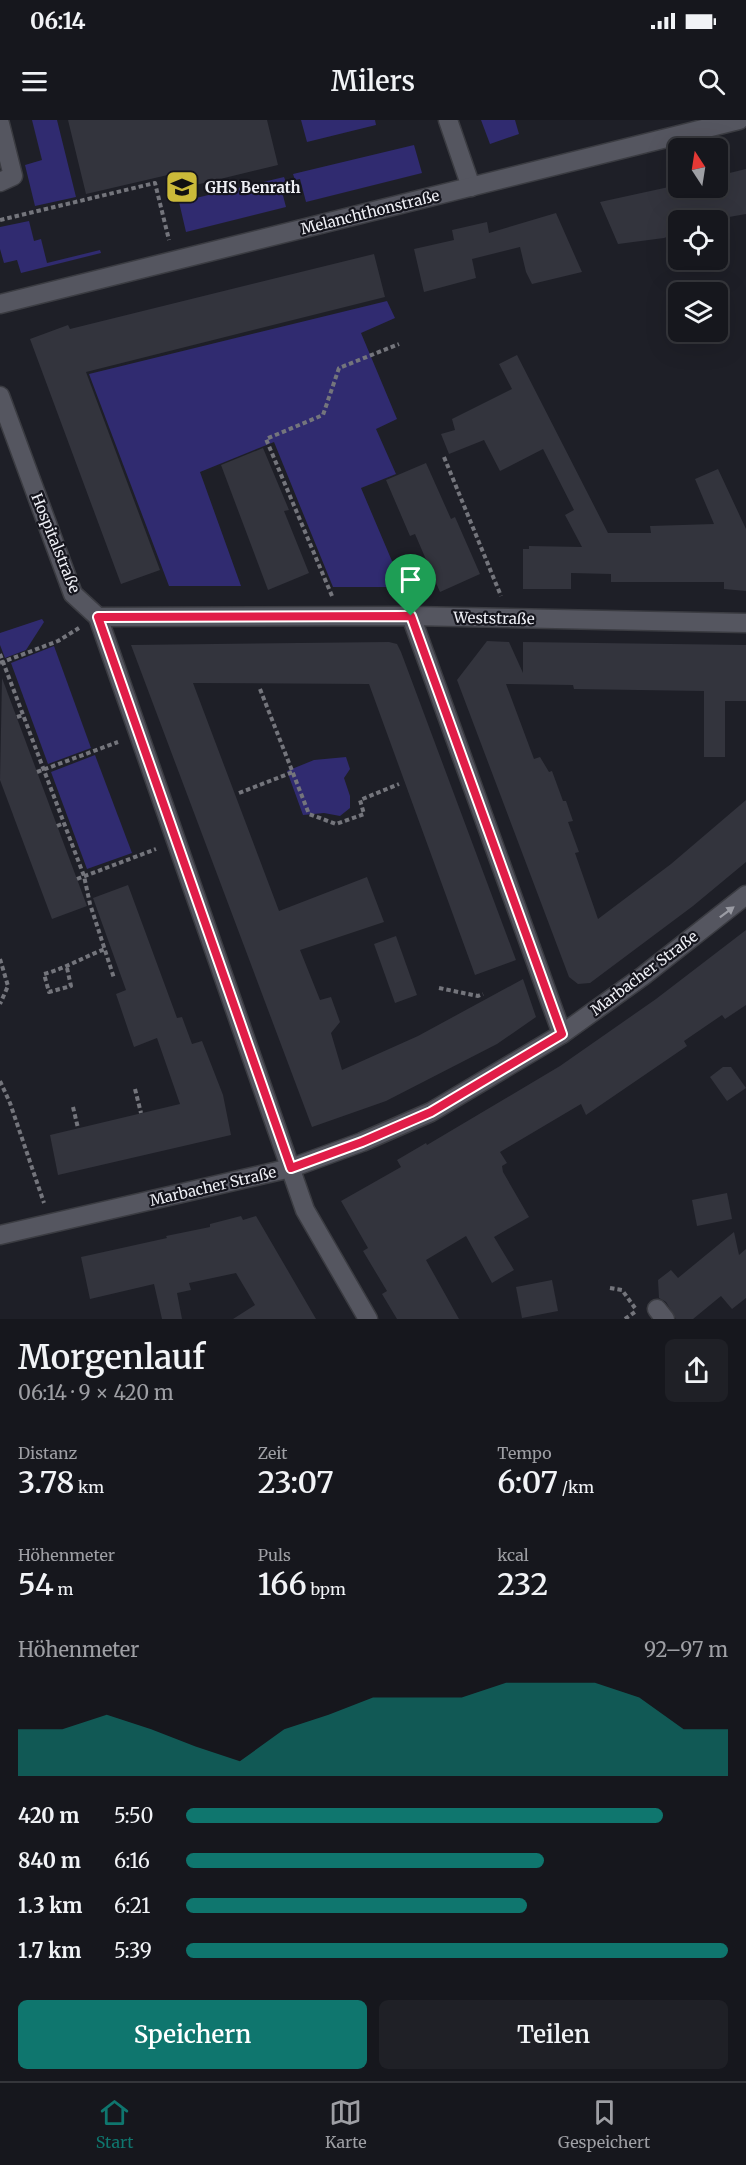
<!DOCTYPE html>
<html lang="de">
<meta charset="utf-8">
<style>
body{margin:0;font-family:Merriweather,serif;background:#1f2026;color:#f1f3f6;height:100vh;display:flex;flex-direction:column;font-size:22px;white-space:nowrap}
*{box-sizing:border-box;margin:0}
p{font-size:20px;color:#9e9fa4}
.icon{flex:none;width:33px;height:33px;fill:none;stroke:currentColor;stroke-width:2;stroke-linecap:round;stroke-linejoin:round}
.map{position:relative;height:1199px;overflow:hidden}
.details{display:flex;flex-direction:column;background:#16171d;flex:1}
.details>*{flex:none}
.needle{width:39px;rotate:348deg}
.tools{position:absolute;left:668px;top:18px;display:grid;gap:12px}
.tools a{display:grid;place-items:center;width:60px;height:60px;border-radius:9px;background:#16171d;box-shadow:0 6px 24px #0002,0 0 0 2px #35363b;font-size:30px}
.pin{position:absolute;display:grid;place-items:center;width:51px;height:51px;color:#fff;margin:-62px -26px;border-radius:50% 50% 50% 0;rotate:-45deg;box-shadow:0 0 6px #0007}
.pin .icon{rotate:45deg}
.round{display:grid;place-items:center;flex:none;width:63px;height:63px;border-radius:9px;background:#1f2026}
.overview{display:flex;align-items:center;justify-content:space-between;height:102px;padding:0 18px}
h1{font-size:33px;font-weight:600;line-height:45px}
.figures{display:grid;grid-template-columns:repeat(3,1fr);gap:9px;height:102px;padding:6px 18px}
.figures div{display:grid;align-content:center}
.figures b{font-size:30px;font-weight:600}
.figures small{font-size:16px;font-weight:400}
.figures p{font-size:16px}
.chart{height:168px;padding:12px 18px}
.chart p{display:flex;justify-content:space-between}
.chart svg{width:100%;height:108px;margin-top:6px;fill:#0f766e;opacity:.7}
.cta{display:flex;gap:12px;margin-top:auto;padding:12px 18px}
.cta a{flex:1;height:69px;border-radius:9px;background:#0f766e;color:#fff;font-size:24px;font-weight:600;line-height:69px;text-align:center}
.cta a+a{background:#1f2026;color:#f1f3f6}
ul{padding:0 18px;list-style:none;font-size:20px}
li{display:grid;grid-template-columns:96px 72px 1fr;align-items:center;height:45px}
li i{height:15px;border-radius:8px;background:#0f766e}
.status{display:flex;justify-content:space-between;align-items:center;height:42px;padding:0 30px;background:#16171d;direction:ltr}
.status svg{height:16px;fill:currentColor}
header{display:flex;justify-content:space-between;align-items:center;height:78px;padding:0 18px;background:#16171d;font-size:27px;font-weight:600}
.menu{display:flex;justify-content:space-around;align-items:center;height:84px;border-top:2px solid #35363b;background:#16171d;font-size:16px;color:#9e9fa4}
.menu a{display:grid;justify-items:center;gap:3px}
.menu .current{color:#0f766e}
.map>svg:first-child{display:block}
.green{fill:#302b70}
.building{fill:#33343d}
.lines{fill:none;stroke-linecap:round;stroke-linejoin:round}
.minor-casing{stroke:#3b3c42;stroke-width:21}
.path{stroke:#74757c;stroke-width:4;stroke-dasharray:4.5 3;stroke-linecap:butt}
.minor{stroke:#555660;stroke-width:18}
.oneway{fill:#9a9ba3}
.route-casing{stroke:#fff;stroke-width:12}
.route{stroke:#e11d48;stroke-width:8}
.labels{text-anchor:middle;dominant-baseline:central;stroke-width:4.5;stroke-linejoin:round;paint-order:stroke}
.poi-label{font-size:15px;font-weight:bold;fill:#eeeff5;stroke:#15151d;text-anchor:start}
.street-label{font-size:15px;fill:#eeeff5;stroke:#15151d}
</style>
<div class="status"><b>06:14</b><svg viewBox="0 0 49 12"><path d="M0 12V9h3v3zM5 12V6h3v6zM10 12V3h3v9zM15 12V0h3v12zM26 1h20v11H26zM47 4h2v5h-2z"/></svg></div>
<header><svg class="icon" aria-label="menu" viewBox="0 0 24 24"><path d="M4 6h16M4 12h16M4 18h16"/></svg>Milers<svg class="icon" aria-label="search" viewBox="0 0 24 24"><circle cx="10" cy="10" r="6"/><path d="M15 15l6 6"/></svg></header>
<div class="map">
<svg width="746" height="1199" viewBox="0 0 746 1199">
<rect width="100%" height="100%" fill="#1e1f27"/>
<g class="green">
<polygon points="32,0 57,0 76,77 35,86 25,45 42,40"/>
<polygon points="301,0 375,0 376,5 307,22"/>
<polygon points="481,0 515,0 519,14 490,24"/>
<polygon points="414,25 422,53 306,82 300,59 295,60 293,54"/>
<polygon points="284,57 286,62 280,64 286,87 186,112 179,82"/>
<polygon points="29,101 34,121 41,119 47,143 100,130 101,133 21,153 17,140 4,143 0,129 0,107"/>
<polygon points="387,181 395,198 361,213 397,299 376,309 396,354 361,368 403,467 333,467 274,322 200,352 241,466 169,466 89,254"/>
<polygon points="42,499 44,502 26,530 5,538 0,525 0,513"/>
<polygon points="54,526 91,628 48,644 11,543"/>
<polygon points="95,635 132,733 87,749 51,652"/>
<polygon points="346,637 350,649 344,658 350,676 350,688 340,696 324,693 303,695 287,651 314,640"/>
</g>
<g class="building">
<polygon points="68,0 267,0 278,45 175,70 172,54 86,74"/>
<polygon points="746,49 746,94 712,100 678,100 678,113 664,118 618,124 600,82 678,65 678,68 717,68 717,56"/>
<polygon points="556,93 582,152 532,164 526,152 520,127 472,139 476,158 424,172 414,129 454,120 452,110 487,102 489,113"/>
<polygon points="374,134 385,177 86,252 160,450 121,464 30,219 68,205 70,209"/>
<polygon points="517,235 608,413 651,413 650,406 714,404 695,359 718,349 746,409 746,471 724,469 724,462 611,462 611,454 571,453 571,469 523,469 523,429 529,429 529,426 582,427 565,395 574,390 543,329 500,351 484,320 449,334 441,314 455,310 452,299 512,269 499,244"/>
<polygon points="263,328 289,390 284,391 309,453 268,470 221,345"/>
<polygon points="426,343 451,399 455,397 480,454 440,472 415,414 410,416 386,360"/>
<polygon points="487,521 509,522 523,553 523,522 746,525 746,581 725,581 725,637 704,637 704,571 574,569 573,565 506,564 534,639 540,637 549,652 552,651 563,681 566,681 573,701 568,702 579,732 575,733 598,799 671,744 746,680 746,742 693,786 590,863 578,864 569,857 457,560"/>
<polygon points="389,522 397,524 401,532 516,840 475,855 369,564 193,563 279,791 367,757 384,802 300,830 320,880 331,877 340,902 331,913 342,950 418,916 523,859 536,897 497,924 386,981 312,1007 131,525"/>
<polygon points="2,558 87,786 52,799 0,660"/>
<polygon points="128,765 177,898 182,897 192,924 202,921 223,975 231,1015 58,1055 50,1015 180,984 157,918 134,927 116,874 126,870 93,778"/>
<polygon points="746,810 746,885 725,899 722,895 684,921 687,926 586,995 581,984 500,1032 507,1043 502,1046 503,1052 529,1097 494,1117 514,1150 492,1163 466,1116 426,1140 459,1199 397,1199 382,1174 387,1171 363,1131 368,1128 341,1081 401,1047 397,1040 426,1023 427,1025 560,946 656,879"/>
<polygon points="396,816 417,875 395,883 374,824"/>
<polygon points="723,947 731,947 746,968 727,981 710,957"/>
<polygon points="727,1073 732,1099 697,1106 692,1080"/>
<polygon points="241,1096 243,1100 256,1096 316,1199 233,1199 255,1185 236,1153 189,1163 191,1170 177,1173 182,1199 162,1199 154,1164 90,1179 81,1137 167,1118 166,1116 210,1107 210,1104"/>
<polygon points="734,1112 739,1135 746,1129 746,1178 732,1189 721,1176 693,1199 676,1199 666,1182 659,1178 658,1160 671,1150 678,1158"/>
<polygon points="552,1160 558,1191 522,1198 516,1167"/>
</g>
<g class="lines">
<g class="minor-casing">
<g id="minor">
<polyline points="448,0 471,67"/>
<polyline points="0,4 13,56 0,62"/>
<polyline points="0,184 739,0"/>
<polyline points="0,276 73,474 98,497 305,1090 368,1199"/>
<polyline points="411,496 562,914"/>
<polyline points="98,497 411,496 746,503"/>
<polyline points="0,1115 291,1048 362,1022 431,992 562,914 643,856 746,775"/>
<polyline points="657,1189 665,1199"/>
</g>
</g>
<g class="path">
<polyline points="0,100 155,63 169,120"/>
<polyline points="444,337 501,476"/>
<polyline points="332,476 266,319 323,295 339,248 399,224"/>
<polyline points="0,534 84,756 90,784 114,858"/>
<polyline points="0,543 58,521 79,508"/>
<polyline points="260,569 309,694 336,704 364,694 360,680 399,664"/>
<polyline points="17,597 23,595"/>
<polyline points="37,652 118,622"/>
<polyline points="239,673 293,652"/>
<polyline points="57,706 64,703"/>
<polyline points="77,759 156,729"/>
<polyline points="0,839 8,866 0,884"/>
<path d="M67,848L71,866L49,872L44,854C66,848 84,837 105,829"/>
<polyline points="439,868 478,876 483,874"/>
<polyline points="0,961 10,983 44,1083"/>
<polyline points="135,969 141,993"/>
<polyline points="73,987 78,1008"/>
<polyline points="610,1168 622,1170 635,1188"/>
<polyline points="625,1199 635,1192"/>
</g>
<use href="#minor" class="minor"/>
</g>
<defs><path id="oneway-solid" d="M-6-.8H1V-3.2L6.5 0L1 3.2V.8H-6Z" transform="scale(1.5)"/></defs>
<use class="oneway" href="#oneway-solid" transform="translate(727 792) rotate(-37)"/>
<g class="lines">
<g class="route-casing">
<polygon id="route" points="411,496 562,914 431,992 362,1022 291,1048 98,497"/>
</g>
<use href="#route" class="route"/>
</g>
<defs>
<g id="school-square" transform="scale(1.725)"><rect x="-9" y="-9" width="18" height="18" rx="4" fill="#cbba39" stroke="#15151d"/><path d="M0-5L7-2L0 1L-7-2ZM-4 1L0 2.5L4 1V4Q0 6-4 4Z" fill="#111"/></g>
</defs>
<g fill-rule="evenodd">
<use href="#school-square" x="182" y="67"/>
</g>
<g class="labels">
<g class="poi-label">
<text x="205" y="67">GHS Benrath</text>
</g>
<g class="street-label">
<text transform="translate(370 92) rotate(-14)">Melanchthonstraße</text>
<text transform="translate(56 423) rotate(68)">Hospitalstraße</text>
<text transform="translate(494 498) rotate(1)">Weststraße</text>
<text transform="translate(644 853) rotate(-37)">Marbacher Straße</text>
<text transform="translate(213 1066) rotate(-13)">Marbacher Straße</text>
</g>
</g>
</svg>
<div class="tools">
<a><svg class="needle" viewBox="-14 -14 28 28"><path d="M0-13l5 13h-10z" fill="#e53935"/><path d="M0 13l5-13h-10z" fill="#9e9fa4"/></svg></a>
<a><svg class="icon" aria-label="locate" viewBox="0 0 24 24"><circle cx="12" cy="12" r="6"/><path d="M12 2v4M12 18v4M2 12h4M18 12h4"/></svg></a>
<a><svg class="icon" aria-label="layers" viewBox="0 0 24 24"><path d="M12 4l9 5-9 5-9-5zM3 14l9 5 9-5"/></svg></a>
</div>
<div class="pin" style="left:411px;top:496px;background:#1e9e55"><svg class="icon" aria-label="arrive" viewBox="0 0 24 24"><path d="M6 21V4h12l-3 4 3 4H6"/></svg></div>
</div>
<section class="details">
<div class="overview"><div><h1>Morgenlauf</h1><p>06:14 · 9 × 420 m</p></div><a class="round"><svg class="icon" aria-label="share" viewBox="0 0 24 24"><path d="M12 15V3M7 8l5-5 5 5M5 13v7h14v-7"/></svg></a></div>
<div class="figures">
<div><p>Distanz</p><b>3.78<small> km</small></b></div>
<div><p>Zeit</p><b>23:07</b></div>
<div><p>Tempo</p><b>6:07<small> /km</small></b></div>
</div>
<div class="figures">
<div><p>Höhenmeter</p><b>54<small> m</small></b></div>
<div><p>Puls</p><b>166<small> bpm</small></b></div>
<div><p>kcal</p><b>232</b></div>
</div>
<div class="chart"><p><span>Höhenmeter</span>92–97 m</p>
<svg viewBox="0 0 160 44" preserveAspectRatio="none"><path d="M0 44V25L10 25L20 19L30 25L40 32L50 38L60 25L70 19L80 12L90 12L100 12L110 6L120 6L130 6L140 12L150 25L160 25V44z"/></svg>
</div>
<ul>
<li><b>420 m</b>5:50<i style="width:88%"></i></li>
<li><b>840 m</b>6:16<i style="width:66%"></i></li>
<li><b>1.3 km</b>6:21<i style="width:63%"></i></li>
<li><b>1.7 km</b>5:39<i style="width:100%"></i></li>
</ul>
<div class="cta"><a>Speichern</a><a>Teilen</a></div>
</section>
<nav class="menu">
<a class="current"><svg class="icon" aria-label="home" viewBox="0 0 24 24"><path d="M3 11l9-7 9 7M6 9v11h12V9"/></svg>Start</a>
<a><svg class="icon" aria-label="map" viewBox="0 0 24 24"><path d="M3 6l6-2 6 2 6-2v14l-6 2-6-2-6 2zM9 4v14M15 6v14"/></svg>Karte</a>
<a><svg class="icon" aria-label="saved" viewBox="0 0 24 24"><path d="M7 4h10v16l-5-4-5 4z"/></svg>Gespeichert</a>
</nav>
